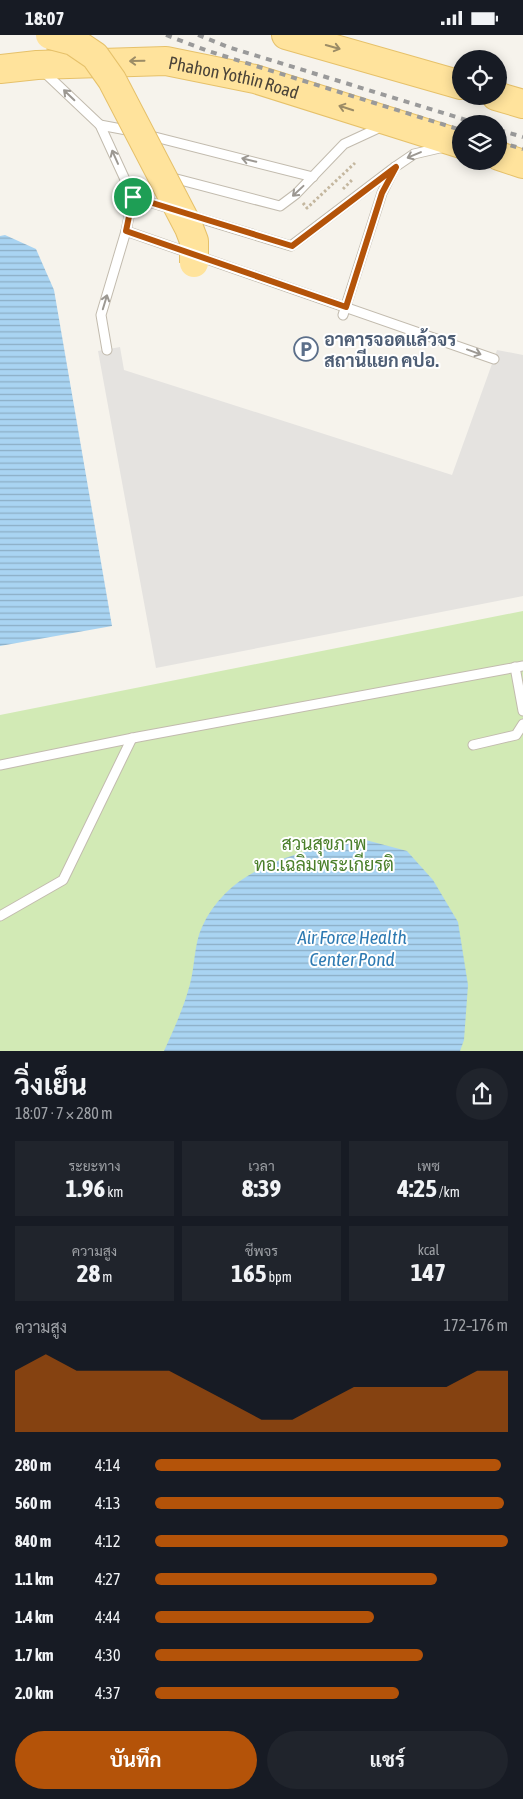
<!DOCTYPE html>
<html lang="th">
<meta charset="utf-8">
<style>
body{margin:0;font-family:"Asap Condensed",Sarabun,sans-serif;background:#20242c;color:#f1f3f6;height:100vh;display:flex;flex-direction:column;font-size:19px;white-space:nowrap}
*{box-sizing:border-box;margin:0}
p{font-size:16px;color:#9ea1a6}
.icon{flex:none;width:28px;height:28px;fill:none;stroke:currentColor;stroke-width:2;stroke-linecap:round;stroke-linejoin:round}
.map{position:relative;height:1016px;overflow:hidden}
.side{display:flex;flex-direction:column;background:#171b24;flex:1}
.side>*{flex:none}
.controls{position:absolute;left:452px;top:15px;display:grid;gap:10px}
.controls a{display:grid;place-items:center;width:55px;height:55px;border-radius:50%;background:#171b24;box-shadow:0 2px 12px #0003;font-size:25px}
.pin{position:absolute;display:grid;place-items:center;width:42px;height:42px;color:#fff;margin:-21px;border:2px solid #fff;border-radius:50%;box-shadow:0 1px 5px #0007}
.round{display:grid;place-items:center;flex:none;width:52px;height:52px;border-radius:26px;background:#20242c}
.overview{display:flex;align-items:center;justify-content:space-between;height:85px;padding:0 15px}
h1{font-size:28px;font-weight:700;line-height:38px}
.figures{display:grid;grid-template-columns:repeat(3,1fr);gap:8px;height:85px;padding:5px 15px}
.figures div{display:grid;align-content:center;border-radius:0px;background:#20242c;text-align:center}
.figures b{font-size:25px;font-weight:700}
.figures small{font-size:14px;font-weight:400}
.figures p{font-size:14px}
.chart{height:140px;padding:10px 15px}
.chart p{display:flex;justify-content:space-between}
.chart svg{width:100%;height:90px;margin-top:5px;fill:#b45309;opacity:.7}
.primary-button{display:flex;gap:10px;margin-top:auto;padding:10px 15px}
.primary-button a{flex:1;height:58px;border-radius:30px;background:#b45309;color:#fff;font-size:20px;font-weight:700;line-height:58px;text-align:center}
.primary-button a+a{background:#20242c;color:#f1f3f6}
ul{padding:0 15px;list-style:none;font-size:16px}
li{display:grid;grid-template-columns:80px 60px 1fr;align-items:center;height:38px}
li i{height:12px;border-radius:6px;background:#b45309}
.status{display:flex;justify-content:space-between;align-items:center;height:35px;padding:0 25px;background:#171b24;direction:ltr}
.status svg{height:14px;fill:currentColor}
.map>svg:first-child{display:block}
.green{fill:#d2eab5}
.parking{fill:#e5e3e0}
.water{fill:url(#water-rules)}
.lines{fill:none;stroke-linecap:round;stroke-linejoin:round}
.lane-casing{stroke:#c2bbae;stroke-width:11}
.primary-casing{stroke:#e6c16a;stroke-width:30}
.path{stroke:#c4b79f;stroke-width:3;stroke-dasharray:2.5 2.5;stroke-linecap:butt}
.lane{stroke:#fff;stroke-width:9}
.primary{stroke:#ffe39c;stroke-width:28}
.rail{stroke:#9a9a9a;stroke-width:4;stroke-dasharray:6 6;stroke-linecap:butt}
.primary-bridge-casing{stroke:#e6c16a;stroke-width:30;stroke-linecap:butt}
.primary-bridge{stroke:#ffe39c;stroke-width:28}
.oneway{stroke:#9c8c66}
.oneway2{stroke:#9c9892}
.route-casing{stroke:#fff;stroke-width:10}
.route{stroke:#b45309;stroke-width:6}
.labels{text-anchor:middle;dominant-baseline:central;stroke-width:4;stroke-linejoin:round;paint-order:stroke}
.street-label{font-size:18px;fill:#4b4439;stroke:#fff}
.service-label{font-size:18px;font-weight:bold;fill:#4e5e75;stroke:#fff;text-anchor:start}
.park-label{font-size:18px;fill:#4a7f2a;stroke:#fff}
.water-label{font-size:19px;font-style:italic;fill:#2e7ab2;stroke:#fff}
</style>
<div class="status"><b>18:07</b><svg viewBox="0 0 49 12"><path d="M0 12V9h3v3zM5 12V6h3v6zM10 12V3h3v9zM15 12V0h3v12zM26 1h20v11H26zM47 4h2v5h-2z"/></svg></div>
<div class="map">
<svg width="523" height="1017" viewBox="0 0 523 1017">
<defs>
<pattern id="water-rules" width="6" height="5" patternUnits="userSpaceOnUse" patternTransform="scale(1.25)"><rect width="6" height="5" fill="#a9d4f2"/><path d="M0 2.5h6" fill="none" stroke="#8caec5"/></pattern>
</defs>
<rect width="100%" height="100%" fill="#f6f3ec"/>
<polygon class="green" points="523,576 523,1016 0,1017 0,680"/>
<polygon class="parking" points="120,312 124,335 452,440 497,315 523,320 523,561 156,633 98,316"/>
<g class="water">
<polygon points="5,200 36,214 54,255 112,591 0,611 0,201"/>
<path d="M362,804L407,816L433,845L458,887L468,950L464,1005L460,1016H164C174,994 184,972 190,949C195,931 194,909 202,892C230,830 302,816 362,804Z"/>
</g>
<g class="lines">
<g class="lane-casing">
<g id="lane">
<polyline points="43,36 100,90 133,162 126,196 494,324"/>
<polyline points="100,90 132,96"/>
<polyline points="147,100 313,142"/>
<polyline points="169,142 280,171 296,159 344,109 383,91"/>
<polyline points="133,162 172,174"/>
<polyline points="189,180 291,211 395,132"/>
<polyline points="343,280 382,158 395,132 414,119 444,112"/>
<polyline points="107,315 101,280 126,196"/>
<polyline points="515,632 523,676"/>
<polyline points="473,710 516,700 523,689"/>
<polyline points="0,730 138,702 523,631"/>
<polyline points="0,881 63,845 132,703"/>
</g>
</g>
<g class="primary-casing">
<g id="primary">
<polyline points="286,0 461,50"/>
<path id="s1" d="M0,34L37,30L166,26L255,44L461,109"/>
<polyline points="496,61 523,69"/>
<polyline points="499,121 523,129"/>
</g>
</g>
<g class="path">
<polyline points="343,154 352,145"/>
<polyline points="303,168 307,173 355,128"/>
</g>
<use href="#lane" class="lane"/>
<use href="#primary" class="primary"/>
<g class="rail">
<polyline points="166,0 208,16 461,95"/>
<polyline points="198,0 228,12 479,89"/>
<polyline points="499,95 523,102"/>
<polyline points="499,107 523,114"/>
</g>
<g class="primary-bridge-casing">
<polyline id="primary-bridge" points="50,0 73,6 95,21 112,45 189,193 194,206 194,228"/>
</g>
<use href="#primary-bridge" class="primary-bridge"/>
</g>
<defs><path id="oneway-shaft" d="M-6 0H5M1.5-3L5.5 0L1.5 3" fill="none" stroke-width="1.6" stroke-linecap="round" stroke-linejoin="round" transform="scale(1.25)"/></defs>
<g class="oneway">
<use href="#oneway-shaft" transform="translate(333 12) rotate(16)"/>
<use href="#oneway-shaft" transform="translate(137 26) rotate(179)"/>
<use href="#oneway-shaft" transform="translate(346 73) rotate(-162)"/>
</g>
<g class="oneway2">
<use href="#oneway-shaft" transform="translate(69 60) rotate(-136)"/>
<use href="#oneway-shaft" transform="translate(414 120) rotate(157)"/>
<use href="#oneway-shaft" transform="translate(115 122) rotate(-114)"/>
<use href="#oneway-shaft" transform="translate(249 125) rotate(-166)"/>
<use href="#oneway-shaft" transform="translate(298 156) rotate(137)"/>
<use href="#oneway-shaft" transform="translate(105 267) rotate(-73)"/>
<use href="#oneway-shaft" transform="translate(474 317) rotate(20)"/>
</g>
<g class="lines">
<g class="route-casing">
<polygon id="route" points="396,132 382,158 346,272 126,196 133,162 292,211"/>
</g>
<use href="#route" class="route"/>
</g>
<defs>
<g id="parking-ring" transform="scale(1.25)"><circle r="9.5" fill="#fff" stroke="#5c6f8a" stroke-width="1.5"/><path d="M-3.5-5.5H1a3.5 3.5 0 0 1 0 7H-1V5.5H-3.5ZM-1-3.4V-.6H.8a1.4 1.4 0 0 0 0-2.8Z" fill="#5c6f8a"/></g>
</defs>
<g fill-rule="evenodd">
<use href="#parking-ring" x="306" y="314"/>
</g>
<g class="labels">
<g class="street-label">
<text stroke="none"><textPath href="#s1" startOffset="236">Phahon Yothin Road</textPath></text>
</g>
<g class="service-label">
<text x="324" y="304">อาคารจอดแล้วจร<tspan x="324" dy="21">สถานีแยก คปอ.</tspan></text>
</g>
<g class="park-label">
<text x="324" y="808">สวนสุขภาพ<tspan x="324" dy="21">ทอ.เฉลิมพระเกียรติ</tspan></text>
</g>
<g class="water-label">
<text x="352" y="902">Air Force Health<tspan x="352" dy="22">Center Pond</tspan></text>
</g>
</g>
</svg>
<div class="controls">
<a><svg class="icon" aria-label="locate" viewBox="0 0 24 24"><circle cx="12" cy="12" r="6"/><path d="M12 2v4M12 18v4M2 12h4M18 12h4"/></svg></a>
<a><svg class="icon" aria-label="layers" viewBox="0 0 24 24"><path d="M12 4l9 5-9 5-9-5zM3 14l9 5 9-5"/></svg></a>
</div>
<div class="pin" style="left:133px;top:162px;background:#1e9e55"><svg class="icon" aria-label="arrive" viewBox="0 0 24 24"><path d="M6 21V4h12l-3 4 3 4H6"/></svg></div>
</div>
<section class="side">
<div class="overview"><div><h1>วิ่งเย็น</h1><p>18:07 · 7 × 280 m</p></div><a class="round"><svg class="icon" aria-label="share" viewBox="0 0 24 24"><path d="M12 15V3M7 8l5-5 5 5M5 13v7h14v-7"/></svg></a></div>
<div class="figures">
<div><p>ระยะทาง</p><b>1.96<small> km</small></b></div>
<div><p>เวลา</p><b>8:39</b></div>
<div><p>เพซ</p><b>4:25<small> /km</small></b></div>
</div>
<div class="figures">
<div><p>ความสูง</p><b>28<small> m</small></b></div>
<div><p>ชีพจร</p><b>165<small> bpm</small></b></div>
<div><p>kcal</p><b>147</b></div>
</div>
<div class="chart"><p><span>ความสูง</span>172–176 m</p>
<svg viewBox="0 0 160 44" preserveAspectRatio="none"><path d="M0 44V14L10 6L20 14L30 14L40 14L50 14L60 22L70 30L80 38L90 38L100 30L110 22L120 22L130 22L140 22L150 14L160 14V44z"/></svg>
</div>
<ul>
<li><b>280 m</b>4:14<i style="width:98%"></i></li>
<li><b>560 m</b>4:13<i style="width:99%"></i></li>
<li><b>840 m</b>4:12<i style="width:100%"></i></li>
<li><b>1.1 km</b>4:27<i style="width:80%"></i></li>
<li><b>1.4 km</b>4:44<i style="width:62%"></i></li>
<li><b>1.7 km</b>4:30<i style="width:76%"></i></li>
<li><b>2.0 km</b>4:37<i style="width:69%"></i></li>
</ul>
<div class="primary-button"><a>บันทึก</a><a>แชร์</a></div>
</section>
